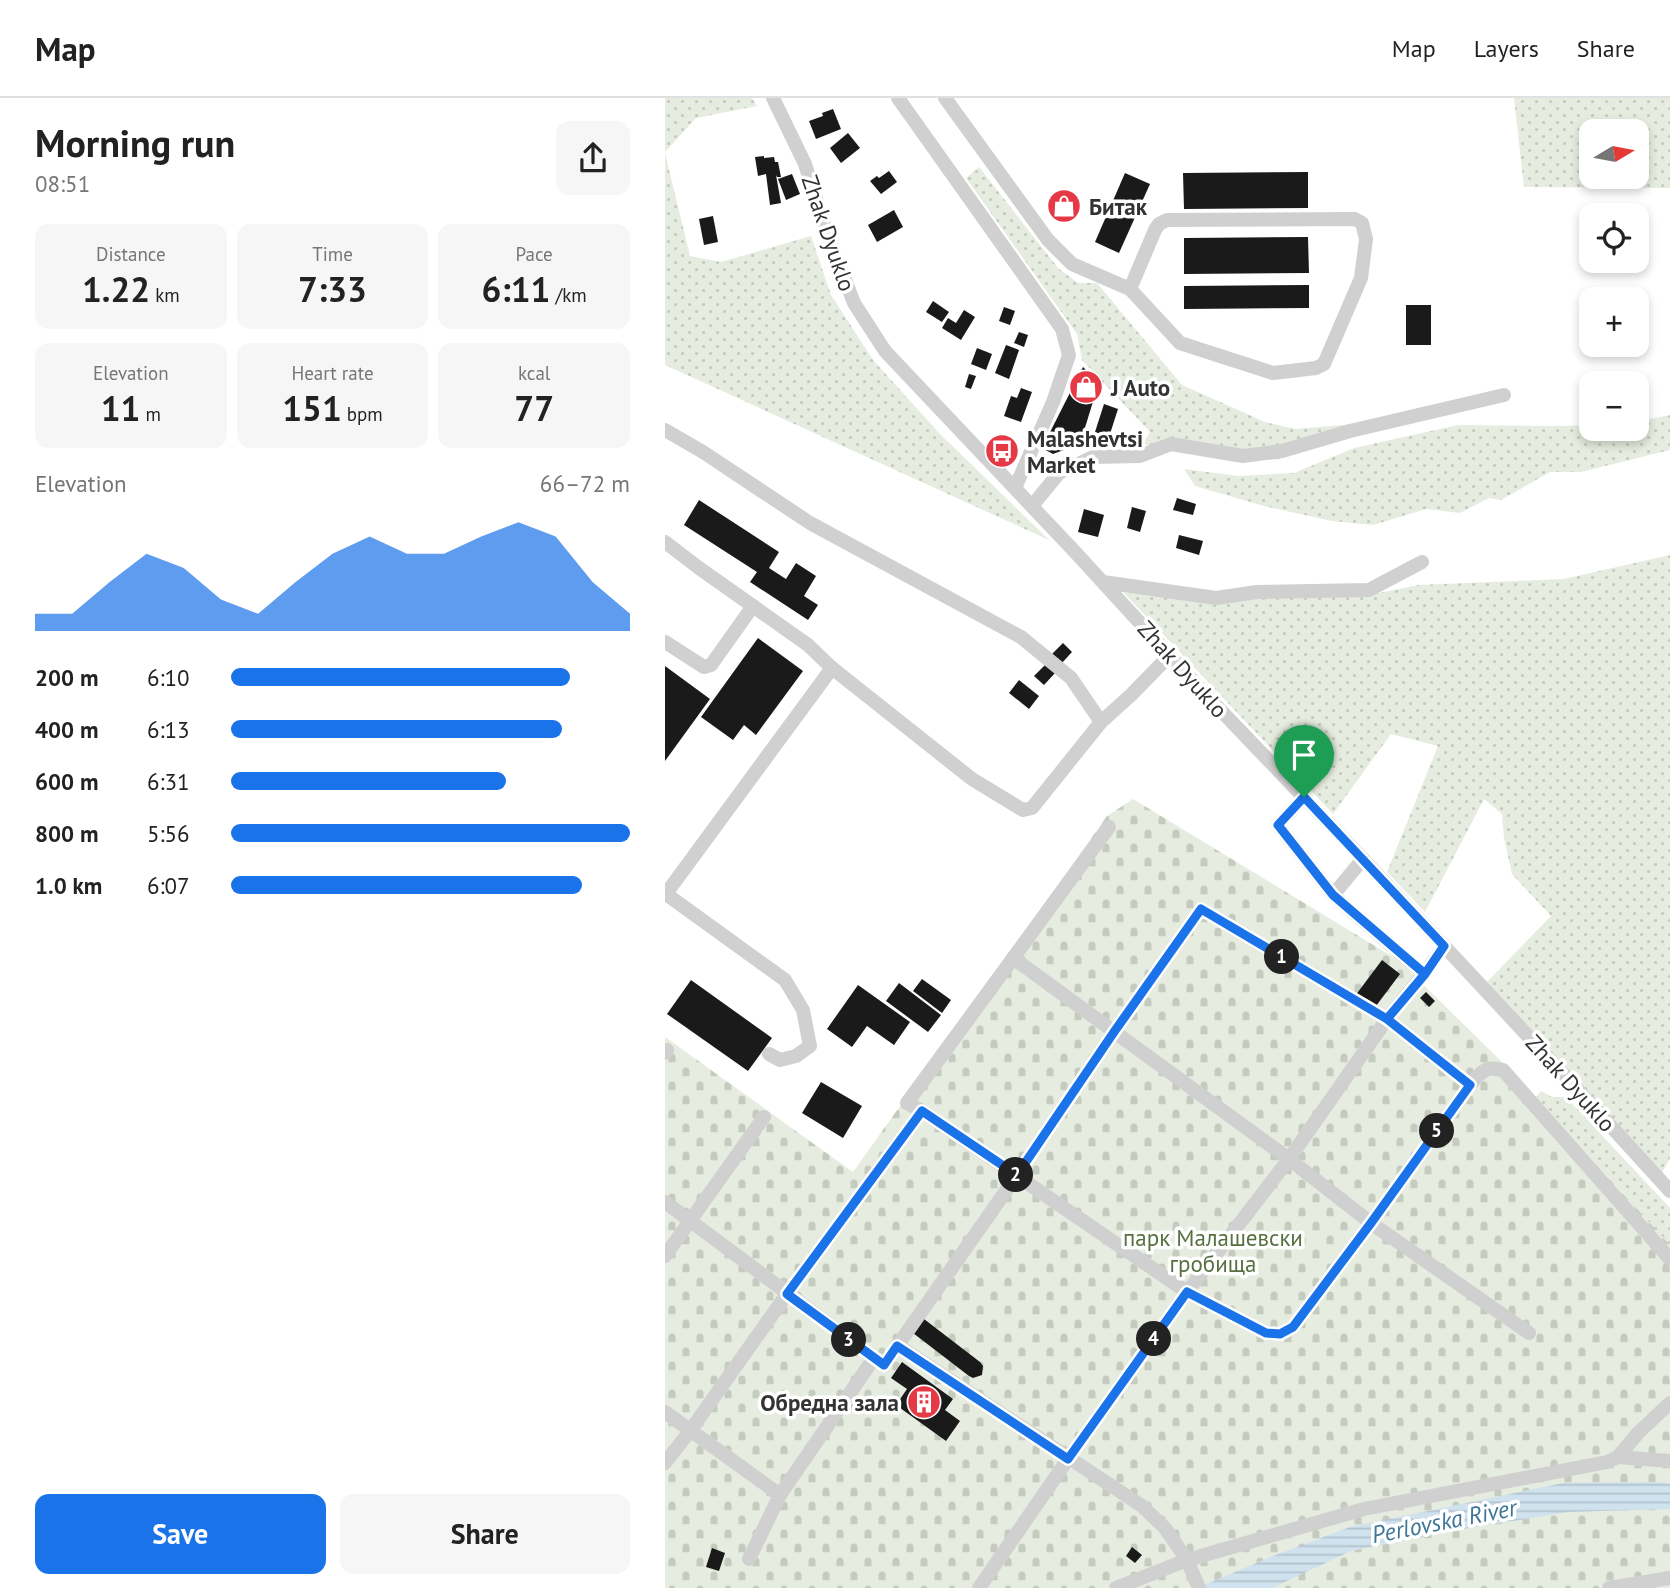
<!DOCTYPE html>
<meta charset="utf-8">
<style>
body{margin:0;font-family:"PT Sans",sans-serif;background:#f6f6f6;color:#222;height:100vh;display:flex;flex-direction:column;font-size:26px;white-space:nowrap}
*{box-sizing:border-box;margin:0}
p{font-size:23px;color:#767676}
.icon{flex:none;width:38px;height:38px;fill:none;stroke:currentColor;stroke-width:2;stroke-linecap:round;stroke-linejoin:round}
.map{position:relative;flex:1;overflow:hidden}
.details{display:flex;flex-direction:column;background:#fff;width:665px}
.details>*{flex:none}
.needle{width:46px;rotate:80deg}
.buttons{position:absolute;left:914px;top:21px;display:grid;gap:14px}
.buttons a{display:grid;place-items:center;width:70px;height:70px;border-radius:14px;background:#fff;box-shadow:0 4px 10px #0003;font-size:35px}
.pin{position:absolute;display:grid;place-items:center;width:60px;height:60px;color:#fff;margin:-72px -30px;border-radius:50% 50% 50% 0;rotate:-45deg;box-shadow:0 0 7px #0007}
.pin .icon{rotate:45deg}
.km{position:absolute;width:35px;height:35px;margin:-18px;border-radius:50%;background:#222;color:#fff;font-size:19px;line-height:35px;text-align:center}
.round{display:grid;place-items:center;flex:none;width:74px;height:74px;border-radius:14px;background:#f6f6f6}
.head{display:flex;align-items:center;justify-content:space-between;height:119px;padding:0 35px}
h1{font-size:38px;font-weight:800;line-height:52px}
.stats{display:grid;grid-template-columns:repeat(3,1fr);gap:10px;height:119px;padding:7px 35px}
.stats div{display:grid;align-content:center;border-radius:14px;background:#f6f6f6;text-align:center}
.stats b{font-size:35px;font-weight:800}
.stats small{font-size:19px;font-weight:400}
.stats p{font-size:19px}
.chart{height:196px;padding:14px 35px}
.chart p{display:flex;justify-content:space-between}
.chart svg{width:100%;height:126px;margin-top:7px;fill:#1a73e8;opacity:.7}
.cta{display:flex;gap:14px;margin-top:auto;padding:14px 35px}
.cta a{flex:1;height:80px;border-radius:14px;background:#1a73e8;color:#fff;font-size:28px;font-weight:800;line-height:80px;text-align:center}
.cta a+a{background:#f6f6f6;color:#222}
ul{padding:0 35px;list-style:none;font-size:23px}
li{display:grid;grid-template-columns:112px 84px 1fr;align-items:center;height:52px}
li i{height:18px;border-radius:9px;background:#1a73e8}
header{display:flex;align-items:center;gap:42px;box-sizing:border-box;height:98px;padding:0 35px;background:#fff;border-bottom:2px solid #e0e0e0}
header strong{font-size:33px}
nav{display:flex;gap:38px;margin-inline-start:auto;font-size:24px}
main{display:flex;flex:1;min-height:0}
.map>svg:first-child{display:block}
.grass{fill:url(#grass-dots);fill-rule:evenodd}
.cemetery{fill:url(#cemetery-stones)}
.water{fill:url(#water-rules)}
.building{fill:#1a1a1a}
.lines{fill:none;stroke-linecap:round;stroke-linejoin:round}
.minor{stroke:#d0d0d0;stroke-width:14}
.route-casing{stroke:#fff;stroke-width:14}
.route{stroke:#1a73e8;stroke-width:9}
.labels{text-anchor:middle;dominant-baseline:central;stroke-width:7;stroke-linejoin:round;paint-order:stroke}
.poi-label{font-size:23px;font-weight:bold;fill:#333;stroke:#fff;text-anchor:start}
.street-label{font-size:23px;fill:#333;stroke:#fff}
.park-label{font-size:23px;fill:#56703f;stroke:#fff}
.water-label{font-size:24px;font-style:italic;fill:#3f7597;stroke:#fff}
</style>
<header>
<strong>Map</strong>
<nav><a>Map</a><a>Layers</a><a>Share</a></nav>
</header>
<main>
<section class="details">
<div class="head"><div><h1>Morning run</h1><p>08:51</p></div><a class="round"><svg class="icon" aria-label="share" viewBox="0 0 24 24"><path d="M12 15V3M7 8l5-5 5 5M5 13v7h14v-7"/></svg></a></div>
<div class="stats">
<div><p>Distance</p><b>1.22<small> km</small></b></div>
<div><p>Time</p><b>7:33</b></div>
<div><p>Pace</p><b>6:11<small> /km</small></b></div>
</div>
<div class="stats">
<div><p>Elevation</p><b>11<small> m</small></b></div>
<div><p>Heart rate</p><b>151<small> bpm</small></b></div>
<div><p>kcal</p><b>77</b></div>
</div>
<div class="chart"><p><span>Elevation</span>66–72 m</p>
<svg viewBox="0 0 160 44" preserveAspectRatio="none"><path d="M0 44V38L10 38L20 27L30 17L40 22L50 33L60 38L70 27L80 17L90 11L100 17L110 17L120 11L130 6L140 11L150 27L160 38V44z"/></svg>
</div>
<ul>
<li><b>200 m</b>6:10<i style="width:85%"></i></li>
<li><b>400 m</b>6:13<i style="width:83%"></i></li>
<li><b>600 m</b>6:31<i style="width:69%"></i></li>
<li><b>800 m</b>5:56<i style="width:100%"></i></li>
<li><b>1.0 km</b>6:07<i style="width:88%"></i></li>
</ul>
<div class="cta"><a>Save</a><a>Share</a></div>
</section>
<div class="map">
<svg width="1005" height="1490" viewBox="0 0 1005 1490">
<defs>
<pattern id="grass-dots" width="8" height="8" patternUnits="userSpaceOnUse" patternTransform="scale(1.75)"><rect width="8" height="8" fill="#e6ecdf"/><path d="M2 2h.1M6 6h.1" fill="none" stroke="#c6cbc0" stroke-width="1.8" stroke-linecap="round"/></pattern>
<pattern id="cemetery-stones" width="16" height="16" patternUnits="userSpaceOnUse" patternTransform="scale(1.75)"><rect width="16" height="16" fill="#e6ecdf"/><path d="M2 7V4a2 2 0 0 1 4 0v3zM10 15v-3a2 2 0 0 1 4 0v3z" fill="#c6cbc0"/></pattern>
<pattern id="water-rules" width="6" height="5" patternUnits="userSpaceOnUse" patternTransform="scale(1.75)"><rect width="6" height="5" fill="#cfe2ee"/><path d="M0 2.5h6" fill="none" stroke="#b2c2cd"/></pattern>
</defs>
<rect width="100%" height="100%" fill="#fff"/>
<g class="grass">
<polygon points="0,0 87,0 92,8 31,20 0,54"/>
<path d="M849,0H1005V90L859,89ZM926,33H971V79H926Z"/>
<polygon points="0,55 25,158 56,164 146,138 166,197 208,262 275,336 384,442 0,267"/>
<polygon points="314,69 393,170 413,185 432,185 517,287 600,324 630,331 714,324 713,330 614,361 578,363 478,346 485,334 417,262 412,236 301,80"/>
<polygon points="1005,317 1005,352 916,374 885,374 836,402 824,400 795,415 761,411 708,427 667,423 599,408 530,388 519,371 573,378 629,375 689,350 793,327 897,328 926,327 926,331 971,331 971,324"/>
<polygon points="1005,457 1005,1060 997,1075 822,884 886,818 847,776 839,740 837,716 819,701 760,814 722,774 773,648 726,636 668,716 458,494 554,505 595,497 714,495 753,487 899,481"/>
<polygon points="876,993 887,999 901,999 1005,1110 1005,1147 870,1001"/>
</g>
<polygon class="cemetery" points="468,701 733,862 836,963 1005,1147 1005,1490 0,1490 0,939 188,1074 442,718"/>
<polygon class="water" points="993,1384 1005,1386 1005,1411 904,1414 798,1431 686,1453 607,1490 532,1490 608,1458 685,1429 898,1385"/>
<g class="building">
<polygon points="168,11 176,31 151,41 144,23 158,18 157,15"/>
<polygon points="183,35 195,50 176,65 165,50"/>
<polygon points="99,58 99,60 109,59 110,64 113,64 116,79 112,79 111,77 116,105 105,107 101,76 93,78 90,59"/>
<polygon points="224,73 232,84 216,96 205,83 212,78 214,80"/>
<polygon points="643,74 643,110 519,111 518,75"/>
<polygon points="460,75 485,86 454,155 430,144"/>
<polygon points="127,76 135,96 121,102 113,81"/>
<polygon points="229,112 238,129 212,144 203,127"/>
<polygon points="48,118 53,144 39,147 34,121"/>
<polygon points="643,139 644,175 519,176 519,140"/>
<polygon points="644,187 644,210 519,211 519,188"/>
<polygon points="268,203 284,214 277,224 261,214"/>
<rect x="741" y="207" width="25" height="40"/>
<polygon points="339,209 350,213 345,227 334,223"/>
<polygon points="299,212 310,219 296,242 277,230 283,220 291,225"/>
<polygon points="354,234 363,237 359,249 349,245"/>
<polygon points="341,247 354,252 344,281 330,275"/>
<polygon points="312,250 327,256 321,272 306,266"/>
<polygon points="418,269 434,284 415,346 388,356 377,350"/>
<polygon points="304,276 311,278 306,291 300,289"/>
<polygon points="356,290 367,294 356,324 339,318 346,298 352,300"/>
<polygon points="439,306 453,311 444,339 430,334"/>
<polygon points="512,400 531,406 528,417 508,412"/>
<polygon points="34,402 114,454 104,470 121,481 131,465 151,478 139,498 153,507 143,522 85,484 92,474 19,427"/>
<polygon points="467,409 481,413 475,434 462,430"/>
<polygon points="419,411 439,417 433,439 413,434"/>
<polygon points="514,437 538,443 534,457 511,450"/>
<polygon points="93,540 138,573 91,637 79,627 68,642 36,619"/>
<polygon points="398,545 407,554 396,566 386,557"/>
<polygon points="381,566 390,575 379,587 369,578"/>
<polygon points="0,568 45,601 0,663"/>
<polygon points="354,582 374,598 364,611 344,595"/>
<polygon points="717,862 735,876 708,912 690,898"/>
<polygon points="257,881 286,902 277,915 248,893"/>
<polygon points="26,882 107,940 83,973 2,916"/>
<polygon points="234,885 276,917 263,934 221,903"/>
<polygon points="193,887 245,924 229,947 202,928 187,949 162,931"/>
<polygon points="761,894 770,903 764,909 755,900"/>
<polygon points="156,984 197,1008 178,1040 137,1015"/>
<polygon points="259,1221 315,1264 318,1268 317,1277 308,1280 304,1278 248,1235"/>
<polygon points="237,1264 288,1301 280,1312 295,1323 281,1343 231,1307 242,1291 226,1280"/>
<polygon points="467,1449 477,1457 470,1465 461,1458"/>
<polygon points="47,1450 60,1455 54,1473 41,1469"/>
</g>
<g class="lines">
<g class="minor">
<polyline points="108,0 140,66 162,135 189,205 220,253 411,455 541,597 698,761 890,967 1005,1093"/>
<polyline points="233,0 397,231 404,257 388,304 350,390"/>
<polyline points="280,0 383,142 407,166 465,191 515,245 608,275 651,270 659,266 696,180 701,141 697,125 690,121 502,122 494,126 490,132 465,191"/>
<polyline points="0,332 38,354 145,425 356,539 406,580 436,624"/>
<polyline points="367,408 394,375 428,359 475,358 506,346 578,358 617,353 685,333 839,297"/>
<polyline points="0,444 34,470 143,547 167,570 307,681 358,712 367,710 436,624 466,597 505,557"/>
<polyline points="438,484 551,500 592,494 704,492 757,464"/>
<polyline points="0,544 39,569 46,567 88,508"/>
<polyline points="639,699 613,727 668,797 759,876"/>
<path d="M444,729L242,1005L257,1013L522,1194L601,1235L615,1236L628,1229L706,1125L805,987C816,974 820,967 838,972L1005,1161"/>
<polyline points="1,796 120,882 138,912 145,948 131,958 115,962 104,956"/>
<polyline points="0,797 167,570"/>
<polyline points="668,797 698,761"/>
<polyline points="348,860 624,1061 706,1125 864,1235"/>
<polyline points="0,955 2,952"/>
<polyline points="0,1104 219,1267 352,1077 449,934 536,811 722,921 805,987"/>
<polyline points="0,1158 99,1019"/>
<polyline points="232,1247 477,1408 500,1430 522,1462 534,1490"/>
<polyline points="0,1314 115,1397"/>
<polyline points="953,1359 1005,1363"/>
<polyline points="0,1365 25,1333 122,1196 257,1013"/>
<polyline points="84,1461 115,1397 209,1260"/>
<polyline points="314,1490 403,1361 522,1194 624,1061 722,921 759,876 779,848"/>
<polyline points="451,1490 522,1462 699,1411 942,1364 953,1359 973,1335 1005,1305"/>
<polyline points="944,1490 1005,1480"/>
</g>
</g>
<g class="lines">
<g class="route-casing">
<polyline id="route" points="639,699 779,848 760,876 722,921 536,811 449,934 352,1077 257,1013 122,1196 219,1267 232,1248 403,1361 522,1194 601,1235 615,1236 628,1229 706,1125 805,987 722,921 760,876 668,797 613,727 639,699"/>
</g>
<use href="#route" class="route"/>
</g>
<defs>
<g id="shop-disc" transform="scale(1.75)"><circle r="9.5" fill="#e63946" stroke="#fff"/><path d="M-5-2.5h2.3a2.7 3.5 0 0 1 5.4 0H5L5.5 6h-11ZM-1.5-2.5h3a1.5 2.3 0 0 0-3 0Z" fill="#fff"/></g>
<g id="bus-disc" transform="scale(1.75)"><circle r="9.5" fill="#e63946" stroke="#fff"/><path d="M-5-6H5V4H4V6H2V4H-2V6H-4V4H-5ZM-3.5-4V0h7V-4ZM-3.5 1.2v1.5H-2V1.2ZM2 1.2v1.5H3.5V1.2Z" fill="#fff"/></g>
<g id="building-disc" transform="scale(1.75)"><circle r="9.5" fill="#e63946" stroke="#fff"/><path d="M-4-6H4V6H1V3H-1V6H-4ZM-2.5-4.3h1.7v1.8h-1.7ZM.8-4.3h1.7v1.8H.8ZM-2.5-1h1.7V.8h-1.7ZM.8-1h1.7V.8H.8Z" fill="#fff"/></g>
</defs>
<g fill-rule="evenodd">
<use href="#shop-disc" x="399" y="108"/>
<use href="#shop-disc" x="421" y="289"/>
<use href="#bus-disc" x="337" y="353"/>
<use href="#building-disc" x="259" y="1304"/>
</g>
<g class="labels">
<g class="poi-label">
<text x="424" y="108">Битак</text>
<text x="446" y="289">J Auto</text>
<text x="362" y="340">Malashevtsi<tspan x="362" dy="26">Market</tspan></text>
<text x="234" y="1304" text-anchor="end">Обредна зала</text>
</g>
<g class="street-label">
<text transform="translate(164 135) rotate(71)">Zhak Dyuklo</text>
<text transform="translate(518 571) rotate(48)">Zhak Dyuklo</text>
<text transform="translate(906 985) rotate(48)">Zhak Dyuklo</text>
</g>
<g class="park-label">
<text x="548" y="1139">парк Малашевски<tspan x="548" dy="26">гробища</tspan></text>
</g>
<g class="water-label">
<text transform="translate(779 1423) rotate(-11)">Perlovska River</text>
</g>
</g>
</svg>
<div class="buttons">
<a><svg class="needle" viewBox="-14 -14 28 28"><path d="M0-13l5 13h-10z" fill="#e53935"/><path d="M0 13l5-13h-10z" fill="#767676"/></svg></a>
<a><svg class="icon" aria-label="locate" viewBox="0 0 24 24"><circle cx="12" cy="12" r="6"/><path d="M12 2v4M12 18v4M2 12h4M18 12h4"/></svg></a>
<a>+</a>
<a>−</a>
</div>
<div class="pin" style="left:639px;top:699px;background:#1e9e55"><svg class="icon" aria-label="arrive" viewBox="0 0 24 24"><path d="M6 21V4h12l-3 4 3 4H6"/></svg></div>
<b class="km" style="left:617px;top:859px">1</b>
<b class="km" style="left:351px;top:1077px">2</b>
<b class="km" style="left:184px;top:1242px">3</b>
<b class="km" style="left:489px;top:1241px">4</b>
<b class="km" style="left:772px;top:1033px">5</b>
</div>
</main>
